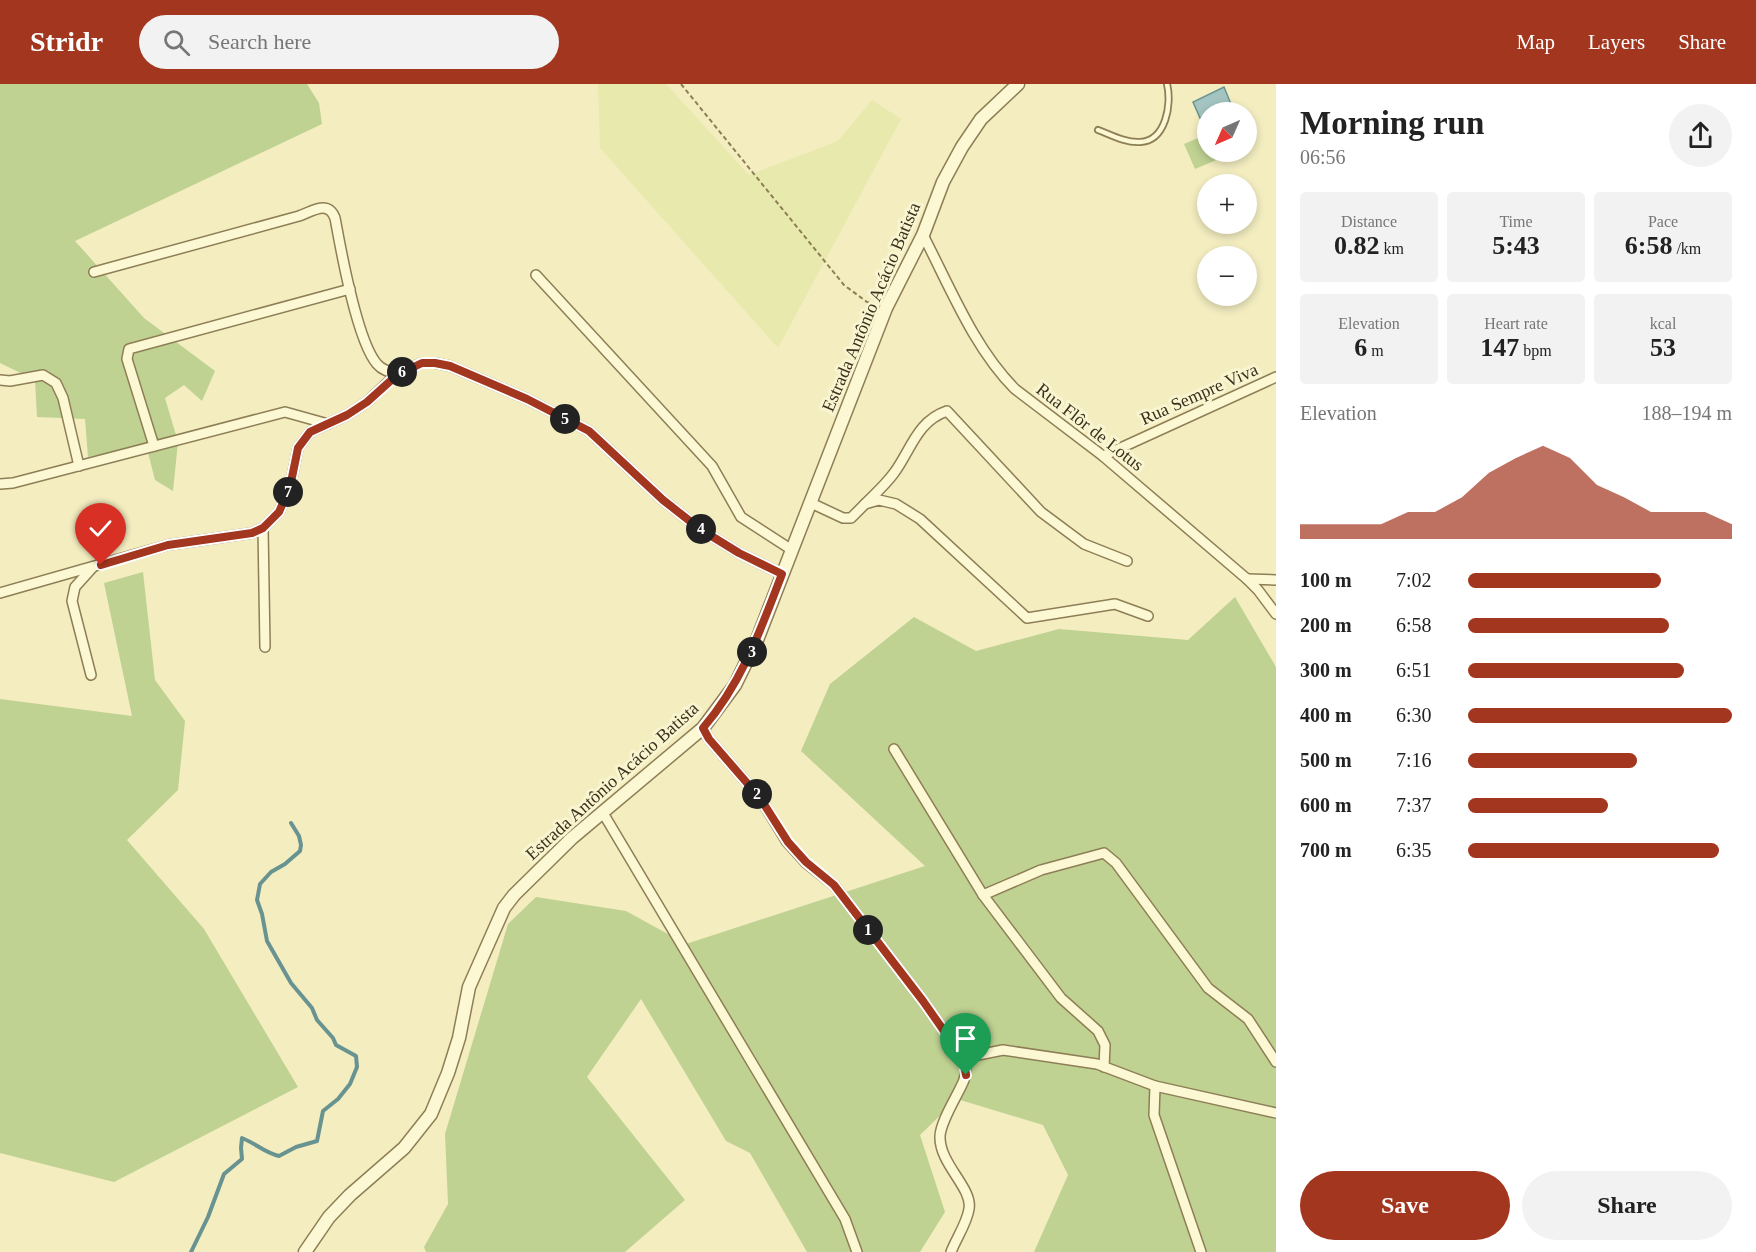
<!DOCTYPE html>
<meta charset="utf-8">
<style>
body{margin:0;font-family:"Times New Roman",serif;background:#f2f2f2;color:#222;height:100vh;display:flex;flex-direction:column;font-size:22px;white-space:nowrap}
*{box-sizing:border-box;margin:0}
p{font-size:20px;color:#767676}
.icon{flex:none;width:33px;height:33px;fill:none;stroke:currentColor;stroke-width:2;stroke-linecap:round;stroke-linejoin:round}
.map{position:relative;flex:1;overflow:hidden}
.side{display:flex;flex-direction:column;background:#fff;width:480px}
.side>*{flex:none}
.needle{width:39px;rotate:225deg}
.controls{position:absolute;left:1197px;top:18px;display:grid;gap:12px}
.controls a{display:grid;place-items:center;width:60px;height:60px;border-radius:50%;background:#fff;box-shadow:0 3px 9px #0003;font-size:30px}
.pin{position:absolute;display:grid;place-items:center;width:51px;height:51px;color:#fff;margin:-62px -26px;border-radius:50% 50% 50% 0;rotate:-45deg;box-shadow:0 0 6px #0007}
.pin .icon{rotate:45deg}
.km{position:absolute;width:30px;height:30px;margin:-15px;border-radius:50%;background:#222;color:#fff;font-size:16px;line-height:30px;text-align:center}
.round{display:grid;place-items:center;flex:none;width:63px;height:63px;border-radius:32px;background:#f2f2f2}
.head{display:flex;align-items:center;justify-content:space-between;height:102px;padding:0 24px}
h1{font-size:33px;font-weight:700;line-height:45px}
.stats{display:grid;grid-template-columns:repeat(3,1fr);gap:9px;height:102px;padding:6px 24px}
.stats div{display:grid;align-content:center;border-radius:6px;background:#f2f2f2;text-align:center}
.stats b{font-size:26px;font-weight:700}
.stats small{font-size:16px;font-weight:400}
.stats p{font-size:16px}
.chart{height:168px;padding:12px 24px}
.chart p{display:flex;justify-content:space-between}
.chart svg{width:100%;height:108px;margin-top:6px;fill:#a3361f;opacity:.7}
.primary-button{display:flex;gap:12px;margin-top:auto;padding:12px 24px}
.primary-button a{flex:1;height:69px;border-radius:36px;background:#a3361f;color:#fff;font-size:24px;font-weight:700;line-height:69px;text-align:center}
.primary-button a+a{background:#f2f2f2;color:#222}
ul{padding:0 24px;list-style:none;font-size:20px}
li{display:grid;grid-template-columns:96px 72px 1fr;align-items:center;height:45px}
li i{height:15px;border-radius:8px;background:#a3361f}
header{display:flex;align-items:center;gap:36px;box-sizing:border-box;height:84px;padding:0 30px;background:#a3361f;color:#fff}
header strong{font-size:28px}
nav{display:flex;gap:33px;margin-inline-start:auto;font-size:21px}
.search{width:420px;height:54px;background:#f2f2f2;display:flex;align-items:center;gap:15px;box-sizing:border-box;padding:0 21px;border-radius:33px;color:#767676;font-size:22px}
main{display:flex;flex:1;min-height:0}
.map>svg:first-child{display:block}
.farmland{fill:#e8e9ac}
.green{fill:#bfd292}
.water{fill:#a3c4c0;stroke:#699391;stroke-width:1.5}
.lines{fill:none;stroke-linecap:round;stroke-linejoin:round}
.stream{stroke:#699391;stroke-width:4}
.service-casing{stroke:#8e7e56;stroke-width:8}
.minor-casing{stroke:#8e7e56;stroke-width:12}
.tertiary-casing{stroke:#8e7e56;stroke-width:15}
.path{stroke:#8e7e56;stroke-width:2;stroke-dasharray:4.5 3;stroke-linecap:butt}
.service{stroke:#fcf8d4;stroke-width:4.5}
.minor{stroke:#fcf8d4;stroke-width:9}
.tertiary{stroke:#fcf8d4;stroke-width:12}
.route-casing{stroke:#fff;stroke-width:12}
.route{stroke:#a3361f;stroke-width:8}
.labels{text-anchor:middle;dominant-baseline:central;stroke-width:6;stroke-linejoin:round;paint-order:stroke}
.street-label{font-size:18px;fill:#3c311c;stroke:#f9f5d0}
</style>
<header>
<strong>Stridr</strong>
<div class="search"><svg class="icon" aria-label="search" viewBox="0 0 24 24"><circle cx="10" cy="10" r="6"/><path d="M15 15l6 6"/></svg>Search here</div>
<nav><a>Map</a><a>Layers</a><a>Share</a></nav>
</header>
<main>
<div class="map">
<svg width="1276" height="1168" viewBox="0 0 1276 1168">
<rect width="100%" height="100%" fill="#f3edc0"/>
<polygon class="farmland" points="598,0 666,0 749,91 838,57 872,16 901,35 778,264 600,64"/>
<g class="green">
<polygon points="0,0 307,0 319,19 322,40 75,157 144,234 215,287 202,317 184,301 165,314 178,358 173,407 155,396 146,361 88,373 85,335 37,333 35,296 0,279"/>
<polygon points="1207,50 1208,68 1235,68 1195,85 1184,60"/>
<polygon points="143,488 155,596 185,637 178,706 127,756 204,845 298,1003 114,1098 0,1069 0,615 132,632 104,499"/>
<polygon points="1235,513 1276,583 1276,1168 1034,1168 1068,1091 1043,1041 957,1015 920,1051 945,1128 920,1168 807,1168 750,1069 726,1057 641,915 587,993 685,1116 625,1168 426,1168 424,1163 448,1120 445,1050 508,840 536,813 626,827 686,860 925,782 801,667 830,600 914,533 976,567 1059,545 1188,556"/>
</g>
<polygon class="water" points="1224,3 1231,20 1213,28 1208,28 1207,31 1200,34 1193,18"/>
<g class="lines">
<path class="stream" d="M191,1168L208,1133L224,1090L242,1075L241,1064L242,1054C255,1059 265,1069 279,1072L296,1063L317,1057L323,1027L338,1015L350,1000L357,983L356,972L336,961L333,954L317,936L312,924L291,899L267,857L262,830L257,816L260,800L271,788L285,780L300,767L301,761L299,752L291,739"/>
<g class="service-casing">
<path id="service" d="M1098,46C1111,51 1126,59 1140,58C1166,57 1172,20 1167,0"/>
</g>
<g class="minor-casing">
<g id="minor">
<path d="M923,151C950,203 974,264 1015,305L1103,372L1247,495L1258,506L1276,530"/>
<path d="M94,188L299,132C313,127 328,116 335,134C341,167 357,257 377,280C382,286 389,288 397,290"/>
<polyline points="536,191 712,382 741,433 792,466"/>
<polyline points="0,296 10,297 43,291 56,299 63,314 79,382"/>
<polyline points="154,362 127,275 129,265 350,205"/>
<polyline points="1103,372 1276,293"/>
<polyline points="0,400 13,399 285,328 328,340"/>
<polyline points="811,419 843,434 851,434 865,420 879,416 896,420 920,435 1027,534 1115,520 1148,532"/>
<path d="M865,420C875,410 886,400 894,389C911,366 917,337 947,327L1041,428L1084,460L1127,477"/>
<polyline points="263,444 265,563"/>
<polyline points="1247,495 1276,496"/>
<polyline points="0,509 168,461 252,449 263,444 279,428 290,403 298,364 310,348 347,331 367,318 397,290 422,279 435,279 450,282 527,315 589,347 663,416 700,445 739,469 782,490"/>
<polyline points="91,591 72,517 75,503 93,483"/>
<path d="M703,644L709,655L760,714L787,758L806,779L834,801L923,917L963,974L966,986L964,996C958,1011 941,1036 940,1052C939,1080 973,1104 969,1125C967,1139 956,1155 951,1168"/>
<polyline points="894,665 983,811 1061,914 1098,947 1105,961 1104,983"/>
<polyline points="603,729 845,1135 857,1168"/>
<polyline points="983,811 1041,786 1104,769 1116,779 1208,904 1248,935 1276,978"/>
<polyline points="963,974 1003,966 1097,980 1155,1002 1154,1031 1201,1168"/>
<polyline points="1155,1002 1276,1029"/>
</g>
</g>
<g class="tertiary-casing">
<polyline id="tertiary" points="305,1168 329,1133 350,1111 404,1064 431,1030 448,989 459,954 469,903 504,824 514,811 572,754 703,644 735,601 757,556 886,224 923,151 943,98 962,63 981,35 1018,0"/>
</g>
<polyline class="path" points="681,0 844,201 867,218 875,220"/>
<use href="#service" class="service"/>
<use href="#minor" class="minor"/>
<use href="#tertiary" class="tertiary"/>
</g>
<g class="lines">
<g class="route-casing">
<path id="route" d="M101,481L168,461L252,449L263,444L279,428L290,403L298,364L310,348L347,331L367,318L397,291L422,279H435L450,282L527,315L589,347L663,416L700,445L739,469L782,490C761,545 742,599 703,644L709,655L760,714L788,758L806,778L834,801L923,917L963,974L966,991"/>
</g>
<use href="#route" class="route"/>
</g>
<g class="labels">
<g class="street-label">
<text transform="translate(871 223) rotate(-67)">Estrada Antônio Acácio Batista</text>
<text transform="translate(1199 310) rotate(-24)">Rua Sempre Viva</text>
<text transform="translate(1090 343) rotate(38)">Rua Flôr de Lotus</text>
<text transform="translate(612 697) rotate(-42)">Estrada Antônio Acácio Batista</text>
</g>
</g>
</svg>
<div class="controls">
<a><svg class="needle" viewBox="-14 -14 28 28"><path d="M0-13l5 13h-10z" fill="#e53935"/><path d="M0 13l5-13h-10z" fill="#767676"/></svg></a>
<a>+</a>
<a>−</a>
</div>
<div class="pin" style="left:966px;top:991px;background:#1e9e55"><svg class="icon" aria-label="arrive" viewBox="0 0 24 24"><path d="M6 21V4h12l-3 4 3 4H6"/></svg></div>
<div class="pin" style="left:101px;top:481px;background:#d93025"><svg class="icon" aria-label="check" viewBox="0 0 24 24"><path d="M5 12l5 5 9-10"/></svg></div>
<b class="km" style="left:868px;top:846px">1</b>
<b class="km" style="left:757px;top:710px">2</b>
<b class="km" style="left:752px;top:568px">3</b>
<b class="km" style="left:701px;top:445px">4</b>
<b class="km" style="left:565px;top:335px">5</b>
<b class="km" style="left:402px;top:288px">6</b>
<b class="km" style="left:288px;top:408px">7</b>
</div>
<section class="side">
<div class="head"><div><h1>Morning run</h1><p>06:56</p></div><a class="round"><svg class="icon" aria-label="share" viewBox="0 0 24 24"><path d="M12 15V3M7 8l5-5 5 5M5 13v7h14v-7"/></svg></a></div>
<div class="stats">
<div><p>Distance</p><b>0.82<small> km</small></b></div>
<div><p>Time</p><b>5:43</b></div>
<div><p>Pace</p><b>6:58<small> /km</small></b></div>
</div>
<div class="stats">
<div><p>Elevation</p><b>6<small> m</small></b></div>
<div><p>Heart rate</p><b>147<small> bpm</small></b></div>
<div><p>kcal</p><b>53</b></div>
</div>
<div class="chart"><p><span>Elevation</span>188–194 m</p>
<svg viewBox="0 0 160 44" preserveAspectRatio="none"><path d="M0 44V38L10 38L20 38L30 38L40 33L50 33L60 27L70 17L80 11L90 6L100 11L110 22L120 27L130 33L140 33L150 33L160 38V44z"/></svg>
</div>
<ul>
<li><b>100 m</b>7:02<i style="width:73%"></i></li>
<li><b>200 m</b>6:58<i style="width:76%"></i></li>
<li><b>300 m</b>6:51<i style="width:82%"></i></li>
<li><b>400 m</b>6:30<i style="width:100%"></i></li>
<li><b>500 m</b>7:16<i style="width:64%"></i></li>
<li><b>600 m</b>7:37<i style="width:53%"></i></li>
<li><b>700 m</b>6:35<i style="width:95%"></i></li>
</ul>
<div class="primary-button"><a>Save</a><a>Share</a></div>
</section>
</main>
